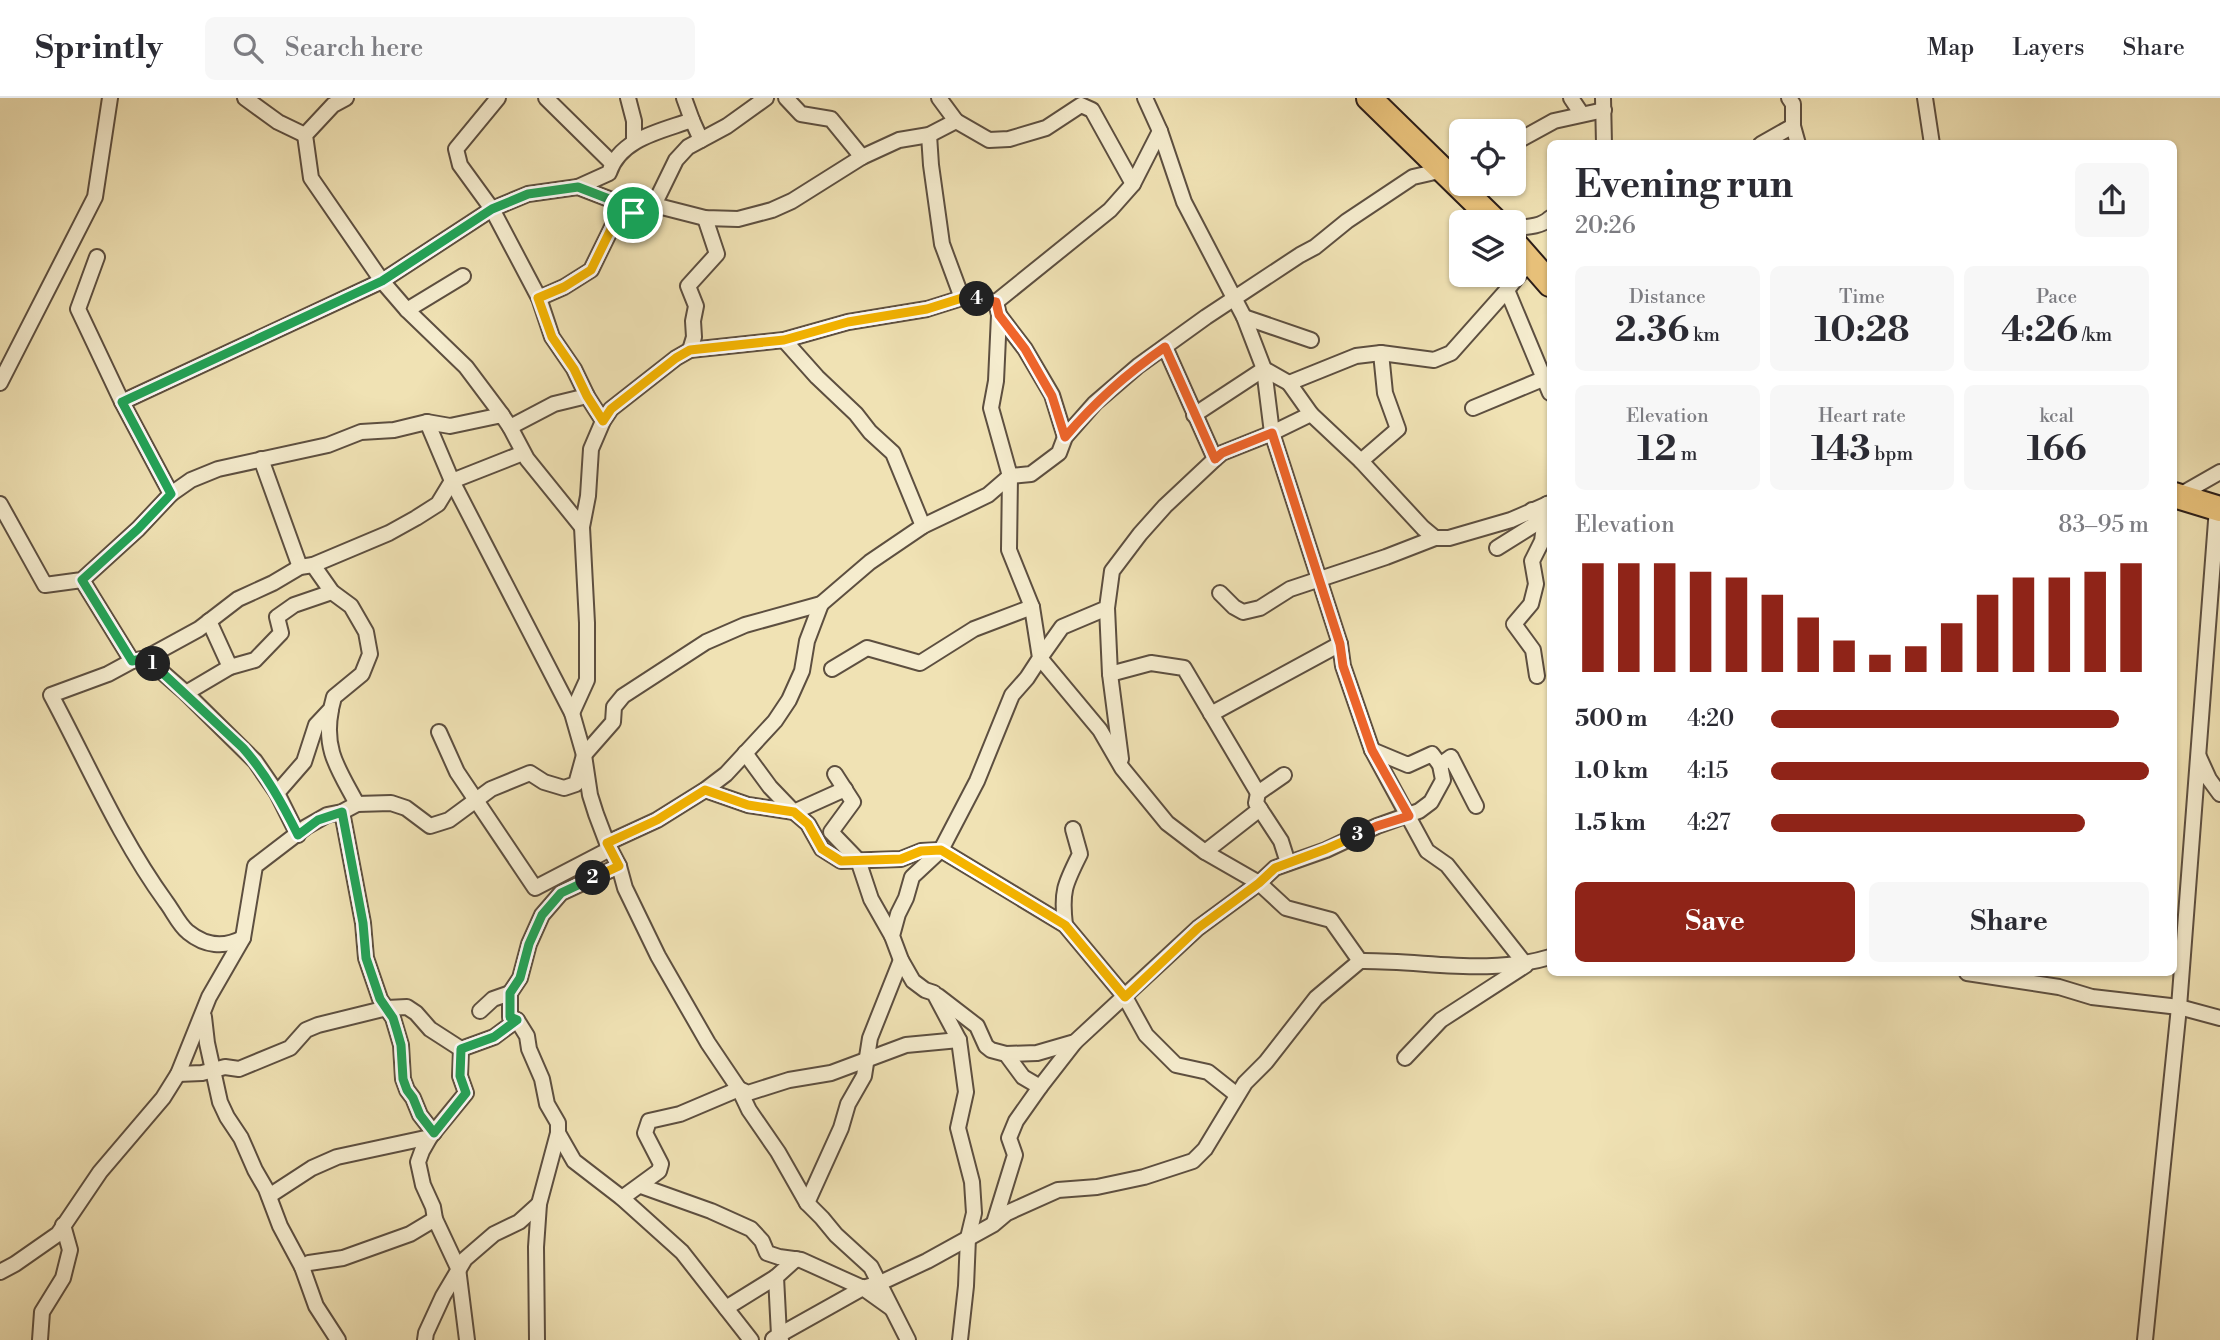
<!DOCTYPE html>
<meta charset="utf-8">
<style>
body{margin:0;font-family:"Libre Bodoni",serif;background:#f7f7f7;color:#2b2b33;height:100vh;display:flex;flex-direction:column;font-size:26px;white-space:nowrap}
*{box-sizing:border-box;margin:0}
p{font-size:23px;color:#7c7c81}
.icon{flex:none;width:38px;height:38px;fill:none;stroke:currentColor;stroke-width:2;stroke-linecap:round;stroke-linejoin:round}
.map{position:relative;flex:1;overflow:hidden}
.drawer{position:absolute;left:1547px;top:42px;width:630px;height:836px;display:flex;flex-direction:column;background:#fff;border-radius:10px;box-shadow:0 2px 5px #0004}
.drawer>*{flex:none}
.controls{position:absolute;left:1449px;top:21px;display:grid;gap:14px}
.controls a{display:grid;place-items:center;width:77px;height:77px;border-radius:10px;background:#fff;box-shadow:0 2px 5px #0004;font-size:35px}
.pin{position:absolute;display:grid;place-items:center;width:60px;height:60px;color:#fff;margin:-30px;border:4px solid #fff;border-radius:50%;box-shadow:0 2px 7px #0007}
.km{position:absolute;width:35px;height:35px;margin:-18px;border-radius:50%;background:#222;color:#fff;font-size:19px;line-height:35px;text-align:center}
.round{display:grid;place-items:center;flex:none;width:74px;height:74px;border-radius:10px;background:#f7f7f7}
.overview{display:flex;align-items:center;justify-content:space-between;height:119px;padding:0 28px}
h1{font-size:38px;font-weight:700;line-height:52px}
.stats{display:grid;grid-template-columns:repeat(3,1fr);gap:10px;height:119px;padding:7px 28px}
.stats div{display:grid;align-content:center;border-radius:10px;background:#f7f7f7;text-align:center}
.stats b{font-size:35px;font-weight:700}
.stats small{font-size:19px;font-weight:400}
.stats p{font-size:19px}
.chart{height:196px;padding:14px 28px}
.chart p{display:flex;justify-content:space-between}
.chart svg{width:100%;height:126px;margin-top:7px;stroke:#8f2418;stroke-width:6}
.primary-button{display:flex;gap:14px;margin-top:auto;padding:14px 28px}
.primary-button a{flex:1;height:80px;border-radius:10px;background:#8f2418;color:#fff;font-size:28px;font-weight:700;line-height:80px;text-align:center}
.primary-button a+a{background:#f7f7f7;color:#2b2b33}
ul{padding:0 28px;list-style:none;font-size:23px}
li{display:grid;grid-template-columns:112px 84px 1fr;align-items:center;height:52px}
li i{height:18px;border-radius:9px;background:#8f2418}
header{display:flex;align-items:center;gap:42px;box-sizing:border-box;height:98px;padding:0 35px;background:#fff;border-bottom:2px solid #e1e1e2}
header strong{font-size:33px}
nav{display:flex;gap:38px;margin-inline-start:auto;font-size:24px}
.search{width:490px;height:63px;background:#f7f7f7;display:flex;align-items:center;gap:18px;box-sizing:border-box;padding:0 24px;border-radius:10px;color:#7c7c81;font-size:26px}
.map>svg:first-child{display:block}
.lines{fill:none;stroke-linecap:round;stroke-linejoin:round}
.minor-casing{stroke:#5d4f40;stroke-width:18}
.trunk-casing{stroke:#2c1e19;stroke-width:28}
.minor{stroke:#f5ecce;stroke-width:14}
.trunk{stroke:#e8c17a;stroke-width:24}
.split-1-casing{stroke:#fff;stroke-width:14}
.split-2-casing{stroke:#fff;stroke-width:14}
.split-3-casing{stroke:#fff;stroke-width:14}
.split-4-casing{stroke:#fff;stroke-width:14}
.split-5-casing{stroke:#fff;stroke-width:14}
.split-1{stroke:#22a559;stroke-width:9}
.split-2{stroke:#22a559;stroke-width:9}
.split-3{stroke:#f5b400;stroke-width:9}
.split-4{stroke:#f0652b;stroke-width:9}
.split-5{stroke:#f5b400;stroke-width:9}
</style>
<header>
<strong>Sprintly</strong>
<div class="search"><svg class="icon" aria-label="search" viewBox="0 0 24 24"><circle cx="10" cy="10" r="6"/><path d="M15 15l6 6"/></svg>Search here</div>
<nav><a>Map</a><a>Layers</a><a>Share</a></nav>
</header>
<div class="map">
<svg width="2220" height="1242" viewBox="0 0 2220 1242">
<rect width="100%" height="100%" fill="#f0e2b4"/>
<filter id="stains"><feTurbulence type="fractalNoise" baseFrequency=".00286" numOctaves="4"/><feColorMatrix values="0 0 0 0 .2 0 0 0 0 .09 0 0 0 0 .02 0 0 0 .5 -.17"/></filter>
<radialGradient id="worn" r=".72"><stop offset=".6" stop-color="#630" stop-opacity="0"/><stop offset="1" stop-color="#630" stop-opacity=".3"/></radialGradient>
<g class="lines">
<g class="minor-casing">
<g id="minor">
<polyline points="245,0 278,24 305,37"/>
<polyline points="346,0 333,7 305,37 311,80 382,183 407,212 466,269 502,317"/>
<polyline points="498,0 456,51 460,67 492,111 539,200 552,239 574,271 587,298 603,323"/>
<polyline points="546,0 612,65"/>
<polyline points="628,0 634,23 634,43"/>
<polyline points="684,0 692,22"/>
<polyline points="786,0 801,16 831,21 862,59"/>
<polyline points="939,0 956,23 989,42 1009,41 1046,30 1081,7 1092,12 1133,86"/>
<polyline points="1145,0 1160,33 1184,104 1244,219 1264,271 1272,335 1340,546 1343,568 1372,652 1427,753 1447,767 1526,867 1441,922 1405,960"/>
<polyline points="1571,0 1581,15"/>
<polyline points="1603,0 1604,46"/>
<polyline points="1789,0 1793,6 1793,28 1798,46"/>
<polyline points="1925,0 1932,46"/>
<polyline points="929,37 931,67 942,146 962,200"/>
<polyline points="1514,45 1554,23 1604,12"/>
<polyline points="1761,46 1793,28"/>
<path d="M578,89L609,75C620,40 662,33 692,22L701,42"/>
<path d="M1514,130C1526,129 1541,129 1550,120"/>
<polyline points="97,159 78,211 122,304 171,396"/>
<polyline points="1507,192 1550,295"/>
<polyline points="539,200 564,189 591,172 614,125 654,107 676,62 688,49 727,28 766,0"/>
<polyline points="407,212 463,178"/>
<polyline points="999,217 1025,251 1052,297 1065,339"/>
<polyline points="1244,219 1311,242"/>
<polyline points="784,242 817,279 856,316 870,334 893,355 923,428"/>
<polyline points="1165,249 1215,361"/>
<polyline points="690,252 694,239 693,223 696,208 688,188 717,156 705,120"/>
<polyline points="0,285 95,99 110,0"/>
<polyline points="122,304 382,183 492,111 528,96 578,89 622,106 654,107 705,120 738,121 772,112 792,103 862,59 899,42 929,37 956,23"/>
<polyline points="1473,310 1550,278"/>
<polyline points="1311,316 1361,363 1423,430 1435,440"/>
<polyline points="1194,317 1264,271 1289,285"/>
<polyline points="427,324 452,383 572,615 584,657 590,697 596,716 607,745 619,768 625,790 658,858 708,945 739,991 749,1012 778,1054 807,1105 822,1120 836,1137 871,1169 908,1242"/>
<polyline points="510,329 527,361 582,429"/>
<polyline points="261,361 300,469"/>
<polyline points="1361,363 1398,331 1385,295 1381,255"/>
<polyline points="2178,398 2220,374"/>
<polyline points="0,406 45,487 82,482 138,431 171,396 191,382 218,371 328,347 361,334 394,332 427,324 450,328 502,317 510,329 554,306 587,298"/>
<polyline points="1497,450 1537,425 1532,412"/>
<polyline points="82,482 132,563"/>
<polyline points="1220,495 1234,509 1243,514 1260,510 1290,491 1386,459 1435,440 1449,440 1511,422 1550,405"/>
<polyline points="1107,510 1110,576 1121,661"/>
<polyline points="209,523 230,569"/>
<polyline points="146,560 186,595 255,663 277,695 298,737"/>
<polyline points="832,571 867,550 920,565 974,531 1032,509"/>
<polyline points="1110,576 1151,565 1184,570 1258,695"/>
<polyline points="1537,578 1533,552 1514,526 1531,506 1536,486 1532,463 1542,443 1547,406"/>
<polyline points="186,595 230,569 255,562 281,535 277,519 294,507 332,494"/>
<path d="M331,612C323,652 339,672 357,706"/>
<polyline points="572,615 587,582 587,525 582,429 588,398 591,351 603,323 611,311 676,260 690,252 784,242 848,224 927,211 962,200 996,204 1110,112 1133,86 1160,33"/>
<polyline points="1211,616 1340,546"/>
<polyline points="439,634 457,674 535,790 610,751"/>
<polyline points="745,655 770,689 794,714 808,726 822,751 841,763 901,761 921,753 941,752 1065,827 1125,899 1146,937 1176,967 1208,974 1237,997"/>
<polyline points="2199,659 2209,681 2220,696"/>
<polyline points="1440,667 1451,659 1476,708"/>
<polyline points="835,676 853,704 831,734 858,762 871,801 892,838"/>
<polyline points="705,692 748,707 794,714 845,691"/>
<polyline points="277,695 304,664 316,627 331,611 334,599 362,576 370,556 366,534 351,508 332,494 313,467"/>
<polyline points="1260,711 1281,743 1288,765"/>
<polyline points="342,714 363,825 366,860 380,901 393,920 401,947 403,981 407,992 413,1000 420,1017 434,1035"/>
<polyline points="607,745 657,722 705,692 726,676 775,623 789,602 802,573 807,543 821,506"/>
<polyline points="1205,754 1260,711 1256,705 1258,695 1284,677"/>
<path d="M1065,827C1061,793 1065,786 1080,756L1073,731"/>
<path d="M243,840C224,850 205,848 188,834C179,827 173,813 166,804C120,741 88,666 51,597L108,576L132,563L146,560L199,531L238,501L273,485L300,469L313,467L389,435L416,420L438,406L452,383L523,355"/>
<polyline points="1360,863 1331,822 1286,810 1259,785 1205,754 1167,725 1122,670 1100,632 1040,560 1062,529 1107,510 1112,473 1140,436 1165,408 1215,361 1222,355 1272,335 1311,316 1289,285 1356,258 1381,255 1434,262 1451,255 1507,192 1530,163"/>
<polyline points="1967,875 2059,889 2092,899 2179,909 2220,920"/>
<polyline points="938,898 977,928 986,948 991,952 1006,956 1023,979 1040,989 1016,1023 1009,1040 1015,1057 994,1125"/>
<polyline points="480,913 493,901 510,895"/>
<polyline points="204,919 207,945 220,1004 227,1019 241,1040 255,1072 266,1091 280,1128 302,1169 309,1165 343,1160 410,1136 435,1121"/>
<polyline points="517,922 527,938 529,951 542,981 547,1006 558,1025 558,1035 574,1063 622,1100 682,1154 751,1242"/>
<polyline points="1006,956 1037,955 1075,944 1198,830 1259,785 1275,770 1326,752 1377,728 1419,713 1431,704 1443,682 1440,667 1432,656 1408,667 1372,652"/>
<polyline points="178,976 202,975 225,969 239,971 290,950 306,932 318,927 387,910 407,909 416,915 430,931 461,951"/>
<polyline points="1040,989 1075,944"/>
<path d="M641,1088L711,1113L751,1131L762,1143L767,1155L779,1159L801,1162L863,1190L880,1185L927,1163L994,1126L1007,1115L1058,1092L1097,1089L1144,1079L1193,1063L1205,1051L1245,985L1266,964L1316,900L1360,863C1424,862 1488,878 1550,859"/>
<polyline points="269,1098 312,1070 337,1059 430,1039"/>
<polyline points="622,1100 659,1073 661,1066 645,1035 649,1023 680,1016 739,991 748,995 789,982 831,975 906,947 959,942"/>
<polyline points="807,1105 841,1030 848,1006 864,978 870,940 901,862"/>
<polyline points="302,1169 316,1208 338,1242"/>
<polyline points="0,1174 15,1166 58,1136 100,1074 163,1000 178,976 209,899 243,840 255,768 306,729 327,717 342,714 357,706 391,705 406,710 430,728 449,722 491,691 530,675 544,684 564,690 576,686 584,657 613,624 614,609 623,598 706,544 745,527 821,506 870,464 923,428 988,397 1010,378 1031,376 1059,355 1065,339 1095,305 1138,268 1206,219 1300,157 1315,149 1347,123 1413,79 1461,68"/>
<polyline points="726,1210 776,1179"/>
<polyline points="773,1241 779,1237 776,1179 796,1161"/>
<polyline points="40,1242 42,1214 63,1180 70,1152 63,1127"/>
<polyline points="425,1242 426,1235 443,1198 465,1161 494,1136 519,1124 539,1106"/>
<polyline points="467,1242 458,1170 435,1121 433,1109 423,1087 418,1064 422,1053 430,1039 466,995 460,978 461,951 494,939 517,922 510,919 510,895 520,880 529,846 542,817 561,795 619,768"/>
<polyline points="537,1242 536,1149 539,1106 558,1035"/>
<polyline points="781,1242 779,1237 863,1190 891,1210"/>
<polyline points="960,1242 966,1188 968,1140 974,1115 972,1084 958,1030 966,994 959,942 934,895 925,892 913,883 901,862 892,838 898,816 906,800 912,779 941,752 977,683 1012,597 1027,580 1040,560 1032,509 1009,452 1010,378 991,310 996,283 999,217 996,204"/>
<polyline points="2145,1242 2179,909 2217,410"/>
</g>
</g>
<g class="trunk-casing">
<g id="trunk">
<polyline points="1369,0 1496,124"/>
<polyline points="1514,145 1550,186"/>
<polyline points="2174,397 2220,411"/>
</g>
</g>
<use href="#minor" class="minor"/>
<use href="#trunk" class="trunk"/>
</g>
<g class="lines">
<g class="split-1-casing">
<polyline id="split-1" points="153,566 146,560 132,563 82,482 138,431 171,396 122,304 382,183 492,111 528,96 578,89 622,106 654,107 633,115"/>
</g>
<g class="split-2-casing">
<path id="split-2" d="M153,566L243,650C266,676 282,705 298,737L318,722L342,714L363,825L366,860L380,901L393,920L397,933L401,947L403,981L407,992L413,1000L420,1017L434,1035L466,995L460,978L461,951L494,939L517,922L510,919V895L520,880L529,846L542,817L561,795L593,780"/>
</g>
<g class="split-3-casing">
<polyline id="split-3" points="593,780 619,768 607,745 657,722 705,692 748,707 794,714 808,726 822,751 841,763 901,761 921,753 941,752 1065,827 1125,899 1198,830 1259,785 1275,770 1326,751 1358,737"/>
</g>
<g class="split-4-casing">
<path id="split-4" d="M977,201L996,204L999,217L1025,251L1052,298L1065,339C1096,303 1125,277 1165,249L1215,361L1222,355L1272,335L1340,546L1343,568L1372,652L1409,718L1377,728L1358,737"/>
</g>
<g class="split-5-casing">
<polyline id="split-5" points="633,115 614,125 591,172 564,189 538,200 552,239 574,271 587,298 603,323 611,311 676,260 690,252 784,242 848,224 927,211 962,200 977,201"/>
</g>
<use href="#split-1" class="split-1"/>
<use href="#split-2" class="split-2"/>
<use href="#split-3" class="split-3"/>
<use href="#split-4" class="split-4"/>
<use href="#split-5" class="split-5"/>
</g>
<rect width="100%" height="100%" filter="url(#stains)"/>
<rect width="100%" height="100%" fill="url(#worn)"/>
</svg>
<div class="controls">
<a><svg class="icon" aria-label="locate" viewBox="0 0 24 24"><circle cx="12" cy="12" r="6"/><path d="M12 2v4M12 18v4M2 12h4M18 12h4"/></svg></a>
<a><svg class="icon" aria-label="layers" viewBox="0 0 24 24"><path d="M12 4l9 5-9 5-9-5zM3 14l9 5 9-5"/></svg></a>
</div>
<div class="pin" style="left:633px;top:115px;background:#1e9e55"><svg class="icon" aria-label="arrive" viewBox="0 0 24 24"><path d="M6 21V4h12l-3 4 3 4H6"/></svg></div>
<b class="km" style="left:153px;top:566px">1</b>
<b class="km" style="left:593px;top:780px">2</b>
<b class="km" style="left:1358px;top:737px">3</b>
<b class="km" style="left:977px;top:201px">4</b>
<section class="drawer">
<div class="overview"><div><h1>Evening run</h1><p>20:26</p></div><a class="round"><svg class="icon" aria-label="share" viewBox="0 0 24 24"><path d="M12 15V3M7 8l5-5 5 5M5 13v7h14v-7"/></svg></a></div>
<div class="stats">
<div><p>Distance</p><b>2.36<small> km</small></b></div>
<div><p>Time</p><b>10:28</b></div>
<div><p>Pace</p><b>4:26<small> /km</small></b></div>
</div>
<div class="stats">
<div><p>Elevation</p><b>12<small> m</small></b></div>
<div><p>Heart rate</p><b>143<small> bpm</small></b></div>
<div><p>kcal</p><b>166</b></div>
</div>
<div class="chart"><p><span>Elevation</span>83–95 m</p>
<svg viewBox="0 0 160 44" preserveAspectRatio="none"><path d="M5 44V6M15 44V6M25 44V6M35 44V9M45 44V11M55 44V17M65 44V25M75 44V33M85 44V38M95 44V35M105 44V27M115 44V17M125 44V11M135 44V11M145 44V9M155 44V6"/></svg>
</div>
<ul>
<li><b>500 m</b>4:20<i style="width:92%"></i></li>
<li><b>1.0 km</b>4:15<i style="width:100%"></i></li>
<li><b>1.5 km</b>4:27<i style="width:83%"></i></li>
</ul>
<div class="primary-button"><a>Save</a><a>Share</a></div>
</section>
</div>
